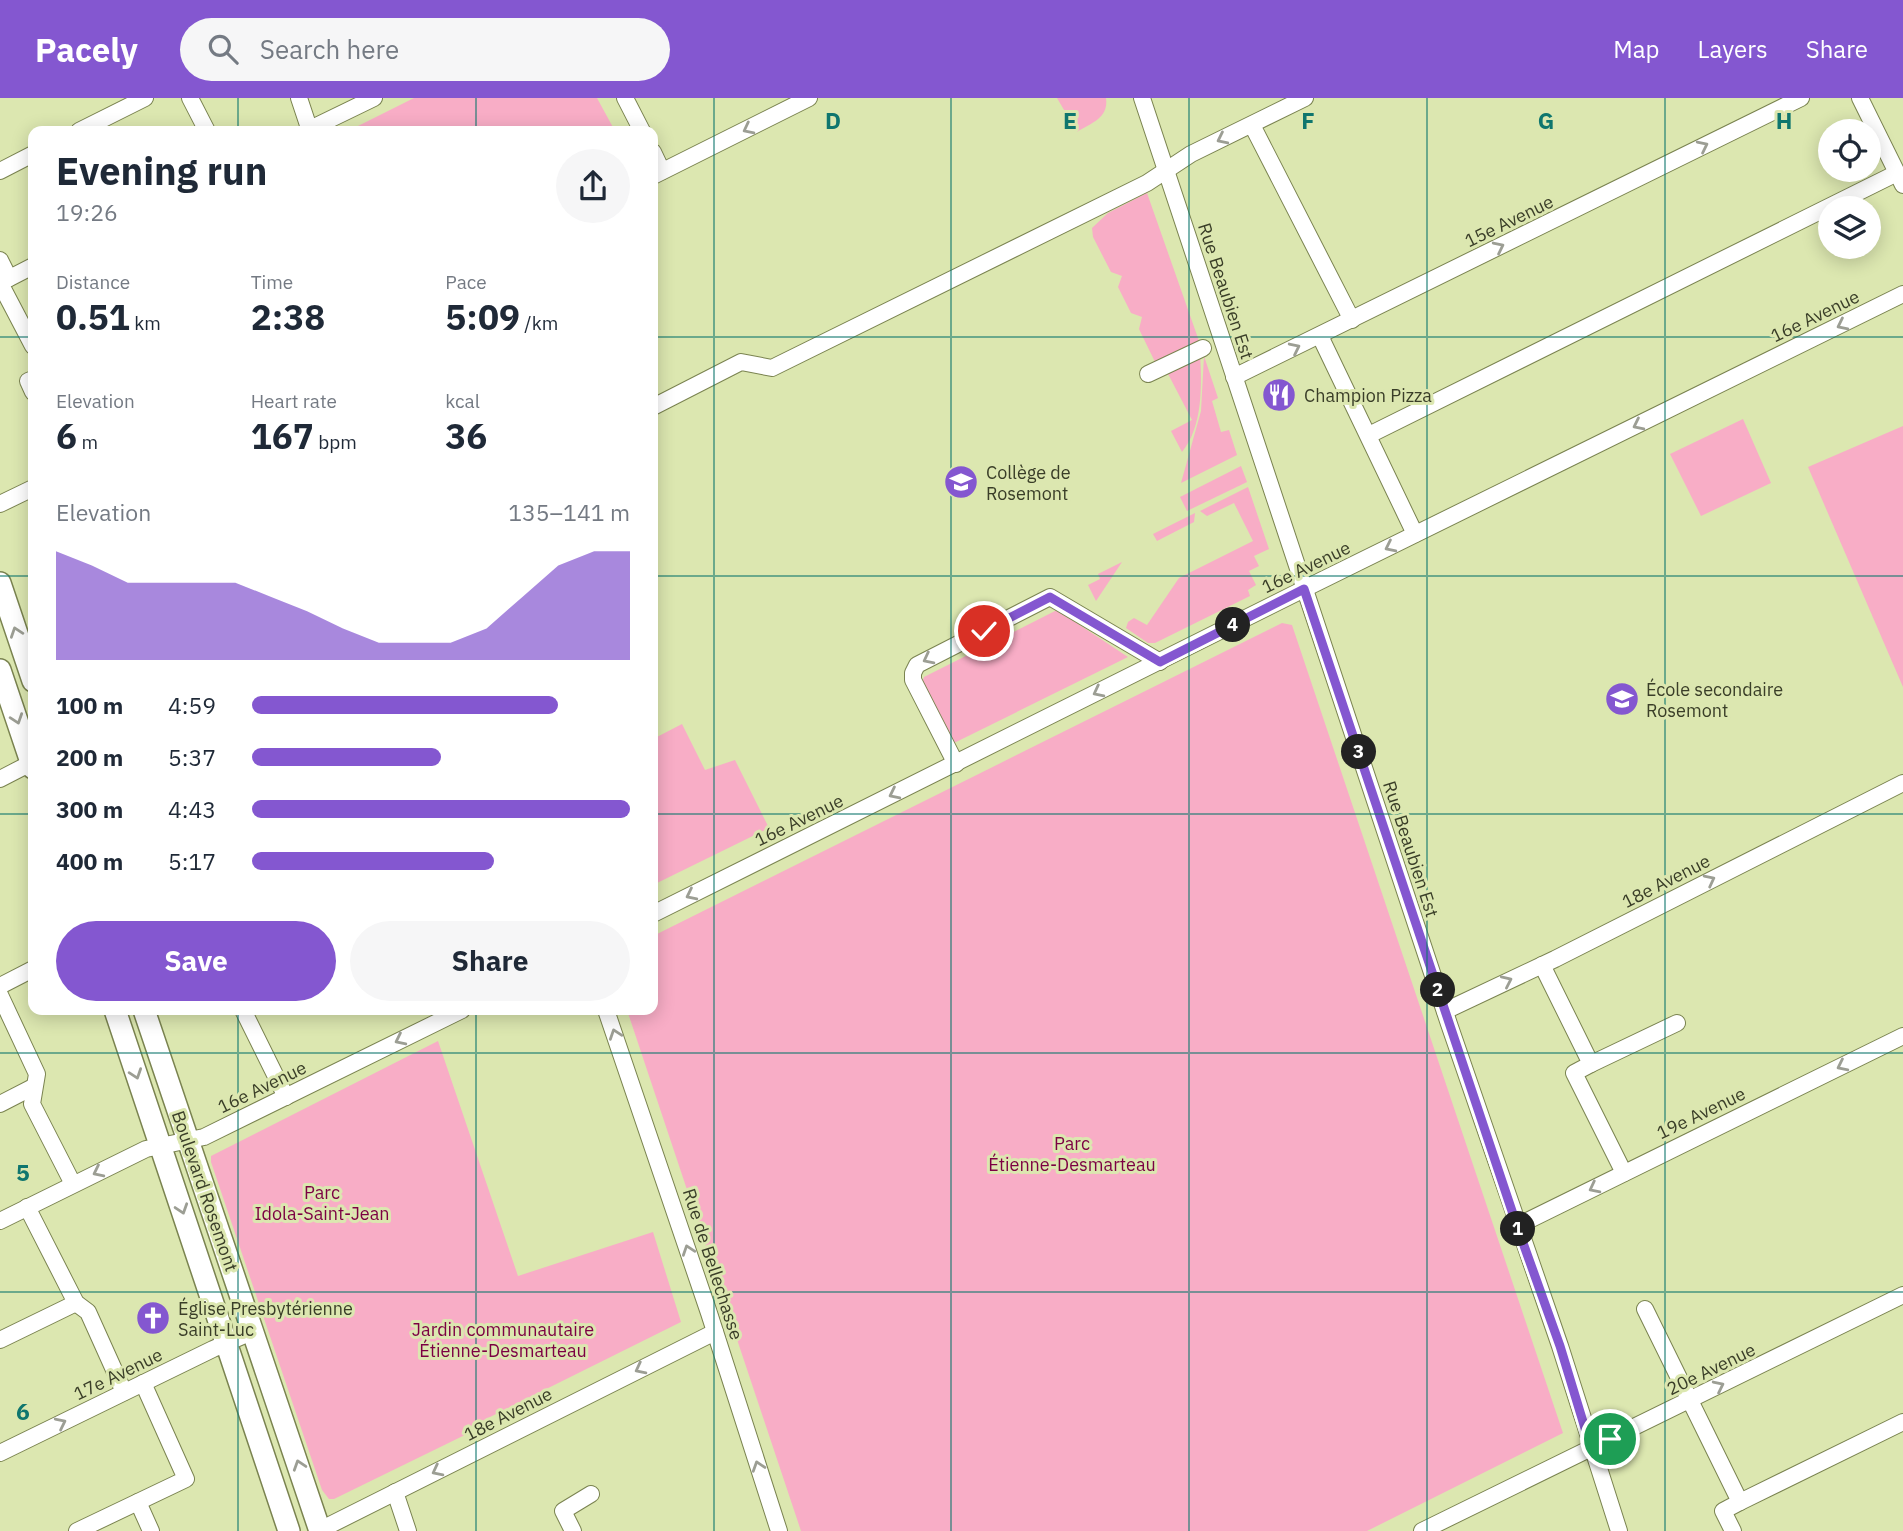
<!DOCTYPE html>
<meta charset="utf-8">
<style>
body{margin:0;font-family:"IBM Plex Sans",sans-serif;background:#f6f6f7;color:#1f2937;height:100vh;display:flex;flex-direction:column;font-size:26px;white-space:nowrap}
*{box-sizing:border-box;margin:0}
p{font-size:23px;color:#747a83}
.icon{flex:none;width:38px;height:38px;fill:none;stroke:currentColor;stroke-width:2;stroke-linecap:round;stroke-linejoin:round}
.map{position:relative;flex:1;overflow:hidden}
.details{position:absolute;left:28px;top:28px;width:630px;height:889px;display:flex;flex-direction:column;background:#fff;border-radius:14px;box-shadow:0 4px 18px #0003}
.details>*{flex:none}
.controls{position:absolute;left:1818px;top:21px;display:grid;gap:14px}
.controls a{display:grid;place-items:center;width:63px;height:63px;border-radius:50%;background:#fff;box-shadow:0 4px 18px #0003;font-size:35px}
.pin{position:absolute;display:grid;place-items:center;width:60px;height:60px;color:#fff;margin:-30px;border:4px solid #fff;border-radius:50%;box-shadow:0 2px 7px #0007}
.km{position:absolute;width:35px;height:35px;margin:-18px;border-radius:50%;background:#222;color:#fff;font-size:19px;line-height:35px;text-align:center}
.round{display:grid;place-items:center;flex:none;width:74px;height:74px;border-radius:37px;background:#f6f6f7}
.overview{display:flex;align-items:center;justify-content:space-between;height:119px;padding:0 28px}
h1{font-size:38px;font-weight:700;line-height:52px}
.metrics{display:grid;grid-template-columns:repeat(3,1fr);gap:10px;height:119px;padding:7px 28px}
.metrics div{display:grid;align-content:center}
.metrics b{font-size:35px;font-weight:700}
.metrics small{font-size:19px;font-weight:400}
.metrics p{font-size:19px}
.chart{height:196px;padding:14px 28px}
.chart p{display:flex;justify-content:space-between}
.chart svg{width:100%;height:126px;margin-top:7px;fill:#8457d0;opacity:.7}
.primary-button{display:flex;gap:14px;margin-top:auto;padding:14px 28px}
.primary-button a{flex:1;height:80px;border-radius:42px;background:#8457d0;color:#fff;font-size:28px;font-weight:700;line-height:80px;text-align:center}
.primary-button a+a{background:#f6f6f7;color:#1f2937}
ul{padding:0 28px;list-style:none;font-size:23px}
li{display:grid;grid-template-columns:112px 84px 1fr;align-items:center;height:52px}
li i{height:18px;border-radius:9px;background:#8457d0}
header{display:flex;align-items:center;gap:42px;box-sizing:border-box;height:98px;padding:0 35px;background:#8457d0;color:#fff}
header strong{font-size:33px}
nav{display:flex;gap:38px;margin-inline-start:auto;font-size:24px}
.search{width:490px;height:63px;background:#f6f6f7;display:flex;align-items:center;gap:18px;box-sizing:border-box;padding:0 24px;border-radius:38px;color:#747a83;font-size:26px}
.map>svg:first-child{display:block}
.green{fill:#f8adc6}
.lines{fill:none;stroke-linecap:round;stroke-linejoin:round}
.minor-casing{stroke:#7a8350;stroke-width:18}
.major-casing{stroke:#7a8350;stroke-width:24}
.minor{stroke:#fff;stroke-width:16}
.major{stroke:#fff;stroke-width:21}
.oneway{stroke:#9c9e94}
.route-casing{stroke:#fff;stroke-width:14}
.route{stroke:#8457d0;stroke-width:9}
.grid{fill:none;stroke:#0f766e;stroke-width:2;stroke-opacity:0.55}
.labels{text-anchor:middle;dominant-baseline:central;stroke-width:6;stroke-linejoin:round;paint-order:stroke}
.street-label{font-size:18px;fill:#3a3e28;stroke:#dce7b0}
.poi-label{font-size:18px;fill:#3a3e28;stroke:#dce7b0;text-anchor:start}
.park-label{font-size:18px;fill:#7c0043;stroke:#dce7b0}
.grid-label{font-size:23px;text-anchor:middle;font-weight:bold;fill:#0f766e;stroke:#dce7b0;stroke-width:6;stroke-linejoin:round;paint-order:stroke}
</style>
<header>
<strong>Pacely</strong>
<div class="search"><svg class="icon" aria-label="search" viewBox="0 0 24 24"><circle cx="10" cy="10" r="6"/><path d="M15 15l6 6"/></svg>Search here</div>
<nav><a>Map</a><a>Layers</a><a>Share</a></nav>
</header>
<div class="map">
<svg width="1903" height="1433" viewBox="0 0 1903 1433">
<rect width="100%" height="100%" fill="#dce7b0"/>
<g class="green">
<polygon points="414,0 597,0 615,33 348,33"/>
<path d="M1057,0H1106C1109,20 1091,25 1077,34Z"/>
<polygon points="1147,95 1199,243 1156,266 1139,231 1142,219 1131,215 1118,189 1122,178 1111,174 1093,139 1092,130 1108,115"/>
<path d="M1200,256C1202,286 1203,329 1182,354L1171,333L1192,322L1166,272Z"/>
<polygon points="1204,258 1218,300 1212,303 1221,334 1229,332 1237,357 1181,385 1201,313"/>
<polygon points="1743,321 1771,385 1701,418 1670,356"/>
<polygon points="1903,328 1903,589 1808,369"/>
<polygon points="1241,368 1247,384 1187,413 1180,399"/>
<polygon points="1248,389 1269,451 1254,458 1259,468 1249,473 1256,487 1248,492 1250,498 1155,545 1148,545 1126,530 1128,524 1134,520 1147,527 1179,480 1253,443 1234,405 1207,418 1200,413"/>
<polygon points="1195,415 1194,424 1157,443 1153,436"/>
<polygon points="1122,464 1096,503 1088,487 1100,481 1098,476"/>
<polygon points="1057,512 1128,559 952,646 921,588 924,579"/>
<polygon points="1282,525 1292,527 1563,1335 1367,1433 801,1433 627,912 653,912 653,838"/>
<polygon points="682,626 705,672 735,662 769,730 653,787 653,641"/>
<polygon points="438,943 518,1178 653,1134 681,1224 470,1329 471,1334 334,1401 329,1401 322,1392 211,1064 211,1058"/>
</g>
<g class="lines">
<g class="minor-casing">
<g id="minor">
<polyline points="190,0 207,33"/>
<polyline points="299,0 310,33"/>
<polyline points="625,0 642,33"/>
<polyline points="1142,0 1449,926 1560,1248 1619,1433"/>
<polyline points="1860,0 1903,87"/>
<polyline points="1252,27 1352,222"/>
<polyline points="79,33 145,0"/>
<polyline points="306,33 374,0"/>
<polyline points="653,54 662,73"/>
<polyline points="0,73 33,56"/>
<polyline points="653,78 809,0"/>
<polyline points="0,162 9,180"/>
<polyline points="0,185 33,248"/>
<polyline points="0,185 33,168"/>
<polyline points="1320,238 1415,436"/>
<polyline points="1148,276 1203,250"/>
<polyline points="1234,279 1801,0"/>
<polyline points="33,281 28,283 33,294"/>
<polyline points="653,309 741,264 772,270 1147,85 1191,56 1305,0"/>
<polyline points="1369,337 1897,75"/>
<polyline points="0,406 33,390"/>
<polyline points="956,666 913,582 913,575 917,567 1050,499 1160,564"/>
<polyline points="0,681 33,664"/>
<polyline points="653,816 1304,491 1903,196"/>
<polyline points="1542,867 1591,966 1574,975 1624,1075"/>
<polyline points="0,888 33,871"/>
<polyline points="0,897 37,976 32,1006 73,1086"/>
<polyline points="243,912 286,999"/>
<polyline points="606,912 709,1215 779,1433"/>
<polyline points="1445,913 1555,861 1903,685"/>
<polyline points="1591,966 1677,925"/>
<polyline points="0,1006 33,989"/>
<polyline points="27,1109 76,1205 88,1214 124,1294"/>
<polyline points="0,1123 146,1051 204,1039 462,912"/>
<polyline points="1517,1128 1903,938"/>
<polyline points="1645,1211 1740,1404 1723,1413 1733,1433"/>
<polyline points="0,1242 76,1205"/>
<polyline points="0,1355 213,1251 254,1233"/>
<polyline points="395,1394 408,1433"/>
<polyline points="138,1404 151,1433"/>
<polyline points="1740,1404 1903,1324"/>
<polyline points="77,1433 186,1381 143,1285"/>
<polyline points="318,1433 715,1234"/>
<polyline points="573,1433 563,1413 591,1396"/>
<polyline points="1422,1433 1903,1197"/>
</g>
</g>
<g class="major-casing">
<g id="major">
<polyline points="0,485 33,583"/>
<polyline points="0,572 33,670"/>
<polyline points="115,912 289,1433"/>
<polyline points="144,912 320,1433"/>
</g>
</g>
<use href="#minor" class="minor"/>
<use href="#major" class="major"/>
</g>
<defs><path id="oneway-chevron" d="M-2-3.5L2.5 0L-2 3.5" fill="none" stroke-width="1.6" stroke-linecap="round" stroke-linejoin="round" transform="scale(1.75)"/></defs>
<g class="oneway">
<use href="#oneway-chevron" transform="translate(748 31) rotate(153)"/>
<use href="#oneway-chevron" transform="translate(1222 41) rotate(154)"/>
<use href="#oneway-chevron" transform="translate(1703 48) rotate(-26)"/>
<use href="#oneway-chevron" transform="translate(1499 149) rotate(-26)"/>
<use href="#oneway-chevron" transform="translate(1842 227) rotate(154)"/>
<use href="#oneway-chevron" transform="translate(1295 250) rotate(-26)"/>
<use href="#oneway-chevron" transform="translate(1638 327) rotate(154)"/>
<use href="#oneway-chevron" transform="translate(1390 449) rotate(154)"/>
<use href="#oneway-chevron" transform="translate(16 534) rotate(-109)"/>
<use href="#oneway-chevron" transform="translate(928 561) rotate(153)"/>
<use href="#oneway-chevron" transform="translate(1098 594) rotate(153)"/>
<use href="#oneway-chevron" transform="translate(17 621) rotate(71)"/>
<use href="#oneway-chevron" transform="translate(894 696) rotate(154)"/>
<use href="#oneway-chevron" transform="translate(1710 782) rotate(-27)"/>
<use href="#oneway-chevron" transform="translate(691 797) rotate(154)"/>
<use href="#oneway-chevron" transform="translate(1507 883) rotate(-25)"/>
<use href="#oneway-chevron" transform="translate(615 936) rotate(-109)"/>
<use href="#oneway-chevron" transform="translate(400 942) rotate(154)"/>
<use href="#oneway-chevron" transform="translate(1842 968) rotate(154)"/>
<use href="#oneway-chevron" transform="translate(136 976) rotate(71)"/>
<use href="#oneway-chevron" transform="translate(98 1074) rotate(154)"/>
<use href="#oneway-chevron" transform="translate(1594 1090) rotate(153)"/>
<use href="#oneway-chevron" transform="translate(182 1111) rotate(72)"/>
<use href="#oneway-chevron" transform="translate(688 1152) rotate(-109)"/>
<use href="#oneway-chevron" transform="translate(640 1271) rotate(153)"/>
<use href="#oneway-chevron" transform="translate(1719 1288) rotate(-26)"/>
<use href="#oneway-chevron" transform="translate(61 1325) rotate(-26)"/>
<use href="#oneway-chevron" transform="translate(299 1367) rotate(-108)"/>
<use href="#oneway-chevron" transform="translate(758 1368) rotate(-108)"/>
<use href="#oneway-chevron" transform="translate(437 1373) rotate(153)"/>
</g>
<g class="lines">
<g class="route-casing">
<polyline id="route" points="984,533 1050,499 1160,564 1304,491 1517,1128 1560,1248 1591,1350 1610,1341"/>
</g>
<use href="#route" class="route"/>
</g>
<path class="grid" d="M238,0V33M476,0V33M714,0V1433M951,0V1433M1189,0V1433M1427,0V1433M1665,0V1433M0,239H33M653,239H1903M0,478H33M653,478H1903M0,716H33M653,716H1903M238,912V1433M476,912V1433M0,955H1903M0,1194H1903"/>
<defs>
<g id="restaurant-disc" transform="scale(1.75)"><circle r="9.5" fill="#8457d0" stroke="#dce7b0"/><path d="M-5-6h1v4h1v-4h1v4h1v-4h1v5L-1.5 .5V6h-2V.5L-5-1ZM5-6V6H3V1.5H1.5Q1.5-4 5-6Z" fill="#fff"/></g>
<g id="university-disc" transform="scale(1.75)"><circle r="9.5" fill="#8457d0" stroke="#dce7b0"/><path d="M0-5L7-2L0 1L-7-2ZM-4 1L0 2.5L4 1V4Q0 6-4 4Z" fill="#fff"/></g>
<g id="school-disc" transform="scale(1.75)"><circle r="9.5" fill="#8457d0" stroke="#dce7b0"/><path d="M0-5L7-2L0 1L-7-2ZM-4 1L0 2.5L4 1V4Q0 6-4 4Z" fill="#fff"/></g>
<g id="church-disc" transform="scale(1.75)"><circle r="9.5" fill="#8457d0" stroke="#dce7b0"/><path d="M-1.2-6h2.4v3.5h3.3v2.4h-3.3V6h-2.4V-.1h-3.3v-2.4h3.3Z" fill="#fff"/></g>
</defs>
<g fill-rule="evenodd">
<use href="#restaurant-disc" x="1279" y="297"/>
<use href="#university-disc" x="961" y="384"/>
<use href="#school-disc" x="1622" y="601"/>
<use href="#church-disc" x="153" y="1220"/>
</g>
<g class="labels">
<g class="street-label">
<text transform="translate(1509 123) rotate(-26)">15e Avenue</text>
<text transform="translate(1226 193) rotate(72)">Rue Beaubien Est</text>
<text transform="translate(1815 218) rotate(-26)">16e Avenue</text>
<text transform="translate(1306 469) rotate(-26)">16e Avenue</text>
<text transform="translate(799 722) rotate(-26)">16e Avenue</text>
<text transform="translate(1411 751) rotate(72)">Rue Beaubien Est</text>
<text transform="translate(1666 783) rotate(-27)">18e Avenue</text>
<text transform="translate(262 989) rotate(-26)">16e Avenue</text>
<text transform="translate(1701 1015) rotate(-26)">19e Avenue</text>
<text transform="translate(205 1093) rotate(71)">Boulevard Rosemont</text>
<text transform="translate(713 1166) rotate(72)">Rue de Bellechasse</text>
<text transform="translate(1711 1271) rotate(-26)">20e Avenue</text>
<text transform="translate(118 1276) rotate(-26)">17e Avenue</text>
<text transform="translate(508 1316) rotate(-27)">18e Avenue</text>
</g>
<g class="poi-label">
<text x="1304" y="297">Champion Pizza</text>
<text x="986" y="374">Collège de<tspan x="986" dy="21">Rosemont</tspan></text>
<text x="1646" y="591">École secondaire<tspan x="1646" dy="21">Rosemont</tspan></text>
<text x="178" y="1210">Église Presbytérienne<tspan x="178" dy="21">Saint-Luc</tspan></text>
</g>
<g class="park-label">
<text x="1072" y="1045">Parc<tspan x="1072" dy="21">Étienne-Desmarteau</tspan></text>
<text x="322" y="1094">Parc<tspan x="322" dy="21">Idola-Saint-Jean</tspan></text>
<text x="503" y="1231">Jardin communautaire<tspan x="503" dy="21">Étienne-Desmarteau</tspan></text>
</g>
</g>
<g class="grid-label">
<text x="833" y="31">D</text>
<text x="1070" y="31">E</text>
<text x="1308" y="31">F</text>
<text x="1546" y="31">G</text>
<text x="1784" y="31">H</text>
<text x="23" y="1083">5</text>
<text x="23" y="1322">6</text>
</g>
</svg>
<div class="controls">
<a><svg class="icon" aria-label="locate" viewBox="0 0 24 24"><circle cx="12" cy="12" r="6"/><path d="M12 2v4M12 18v4M2 12h4M18 12h4"/></svg></a>
<a><svg class="icon" aria-label="layers" viewBox="0 0 24 24"><path d="M12 4l9 5-9 5-9-5zM3 14l9 5 9-5"/></svg></a>
</div>
<div class="pin" style="left:1610px;top:1341px;background:#1e9e55"><svg class="icon" aria-label="arrive" viewBox="0 0 24 24"><path d="M6 21V4h12l-3 4 3 4H6"/></svg></div>
<div class="pin" style="left:984px;top:533px;background:#d93025"><svg class="icon" aria-label="check" viewBox="0 0 24 24"><path d="M5 12l5 5 9-10"/></svg></div>
<b class="km" style="left:1518px;top:1131px">1</b>
<b class="km" style="left:1438px;top:892px">2</b>
<b class="km" style="left:1359px;top:654px">3</b>
<b class="km" style="left:1233px;top:527px">4</b>
<section class="details">
<div class="overview"><div><h1>Evening run</h1><p>19:26</p></div><a class="round"><svg class="icon" aria-label="share" viewBox="0 0 24 24"><path d="M12 15V3M7 8l5-5 5 5M5 13v7h14v-7"/></svg></a></div>
<div class="metrics">
<div><p>Distance</p><b>0.51<small> km</small></b></div>
<div><p>Time</p><b>2:38</b></div>
<div><p>Pace</p><b>5:09<small> /km</small></b></div>
</div>
<div class="metrics">
<div><p>Elevation</p><b>6<small> m</small></b></div>
<div><p>Heart rate</p><b>167<small> bpm</small></b></div>
<div><p>kcal</p><b>36</b></div>
</div>
<div class="chart"><p><span>Elevation</span>135–141 m</p>
<svg viewBox="0 0 160 44" preserveAspectRatio="none"><path d="M0 44V6L10 11L20 17L30 17L40 17L50 17L60 22L70 27L80 33L90 38L100 38L110 38L120 33L130 22L140 11L150 6L160 6V44z"/></svg>
</div>
<ul>
<li><b>100 m</b>4:59<i style="width:81%"></i></li>
<li><b>200 m</b>5:37<i style="width:50%"></i></li>
<li><b>300 m</b>4:43<i style="width:100%"></i></li>
<li><b>400 m</b>5:17<i style="width:64%"></i></li>
</ul>
<div class="primary-button"><a>Save</a><a>Share</a></div>
</section>
</div>
